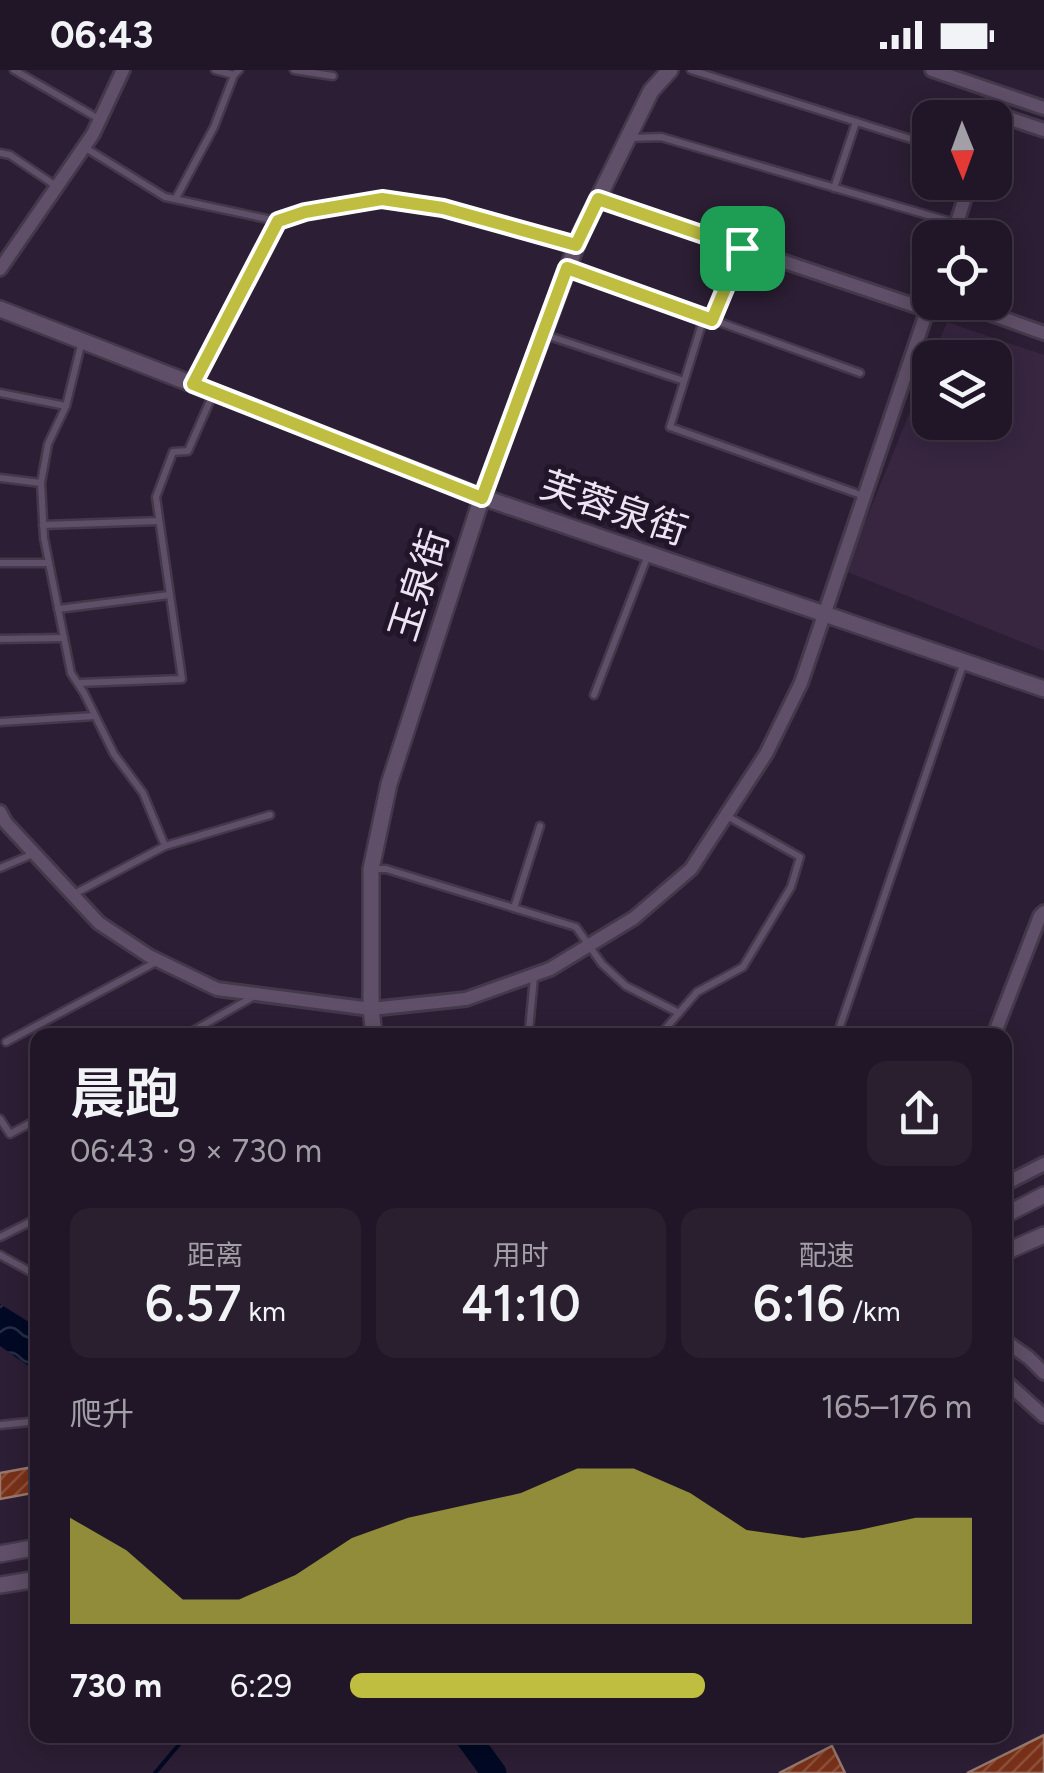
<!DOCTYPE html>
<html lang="zh">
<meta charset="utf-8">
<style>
body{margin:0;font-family:Figtree,"Noto Sans SC",sans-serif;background:#291f2f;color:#f1f3f6;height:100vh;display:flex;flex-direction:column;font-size:38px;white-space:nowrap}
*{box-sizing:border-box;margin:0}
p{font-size:32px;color:#a29fa7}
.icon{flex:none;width:55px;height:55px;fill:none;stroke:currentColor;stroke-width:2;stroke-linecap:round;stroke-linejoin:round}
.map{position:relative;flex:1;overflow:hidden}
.details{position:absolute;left:30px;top:958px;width:982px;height:715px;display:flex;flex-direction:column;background:#211627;border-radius:20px;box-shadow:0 5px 25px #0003,0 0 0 2px #3e3544}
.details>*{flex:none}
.needle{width:65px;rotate:179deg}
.tools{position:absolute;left:912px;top:30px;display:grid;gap:20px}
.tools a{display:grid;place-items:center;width:100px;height:100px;border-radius:20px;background:#211627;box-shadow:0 5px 25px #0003,0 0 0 2px #3e3544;font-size:50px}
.pin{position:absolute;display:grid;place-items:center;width:85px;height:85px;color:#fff;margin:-42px;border-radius:20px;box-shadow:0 5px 15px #0006}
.round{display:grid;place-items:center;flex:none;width:105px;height:105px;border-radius:20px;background:#291f2f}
.head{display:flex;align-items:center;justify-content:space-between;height:170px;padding:0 40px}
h1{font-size:55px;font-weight:600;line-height:75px}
.stats{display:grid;grid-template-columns:repeat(3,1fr);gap:15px;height:170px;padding:10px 40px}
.stats div{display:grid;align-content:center;border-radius:20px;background:#291f2f;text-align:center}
.stats b{font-size:50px;font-weight:600}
.stats small{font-size:28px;font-weight:400}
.stats p{font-size:28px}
.chart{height:280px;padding:20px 40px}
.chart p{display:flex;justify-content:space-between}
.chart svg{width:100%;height:180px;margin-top:10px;fill:#bfbe41;opacity:.7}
ul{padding:0 40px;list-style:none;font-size:32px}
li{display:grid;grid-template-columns:160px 120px 1fr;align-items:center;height:75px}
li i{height:25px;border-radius:12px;background:#bfbe41}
.status{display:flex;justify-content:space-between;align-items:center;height:70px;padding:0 50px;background:#211627;direction:ltr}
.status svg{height:28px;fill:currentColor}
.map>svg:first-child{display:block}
.built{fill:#382641}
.water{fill:url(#water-waves)}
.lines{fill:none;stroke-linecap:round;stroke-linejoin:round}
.stream{stroke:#000924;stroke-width:4}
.river{stroke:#000924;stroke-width:25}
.building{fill:url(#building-hatch);stroke:#97776c;stroke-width:2.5}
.service-casing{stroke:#44384b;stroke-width:11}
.minor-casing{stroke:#44384b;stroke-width:18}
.tertiary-casing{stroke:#44384b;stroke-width:20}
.service{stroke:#5f4f68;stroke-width:6}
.minor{stroke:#5f4f68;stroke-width:12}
.tertiary{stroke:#5f4f68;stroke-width:15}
.route-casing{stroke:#fff;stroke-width:20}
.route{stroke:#bfbe41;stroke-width:12}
.labels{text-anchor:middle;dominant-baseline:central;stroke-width:10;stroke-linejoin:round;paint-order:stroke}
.street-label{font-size:38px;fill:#ede4f3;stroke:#22152a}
</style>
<div class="status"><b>06:43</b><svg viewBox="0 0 49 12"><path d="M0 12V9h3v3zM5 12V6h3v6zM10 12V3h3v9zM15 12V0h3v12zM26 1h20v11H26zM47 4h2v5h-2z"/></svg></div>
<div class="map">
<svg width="1044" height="1703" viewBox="0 0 1044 1703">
<defs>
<pattern id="water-waves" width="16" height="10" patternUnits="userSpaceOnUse" patternTransform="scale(2.5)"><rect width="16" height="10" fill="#000924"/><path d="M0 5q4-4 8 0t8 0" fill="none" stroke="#262d44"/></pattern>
<pattern id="building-hatch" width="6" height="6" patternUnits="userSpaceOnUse" patternTransform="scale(2.5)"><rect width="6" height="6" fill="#783118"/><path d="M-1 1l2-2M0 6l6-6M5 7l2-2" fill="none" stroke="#8c4f3a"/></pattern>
</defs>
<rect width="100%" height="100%" fill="#2c1e34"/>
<polygon class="built" points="947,252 1044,285 1044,581 845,501 930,293 930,352 995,352 995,288 932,287"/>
<polygon class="water" points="0,1234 37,1257 37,1302 0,1276"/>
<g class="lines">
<polyline class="stream" points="155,1703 187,1665"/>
<polyline class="river" points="466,1665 494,1703"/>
</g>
<g class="building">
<polygon points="38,1396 38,1422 0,1429 0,1403"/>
<polygon points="1044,1665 1044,1703 967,1703"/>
<polygon points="832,1676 845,1703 779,1703"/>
</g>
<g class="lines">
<g class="service-casing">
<g id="service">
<polyline points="14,0 99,49"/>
<polyline points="215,0 234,5"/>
<polyline points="294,0 333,6"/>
<polyline points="691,0 930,75"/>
<polyline points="630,68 661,67 955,153"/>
<polyline points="84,77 165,127 277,151 305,142 382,129 443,138 575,175"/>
<polyline points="0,83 10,85 56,116"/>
<polyline points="834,118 856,52"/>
<polyline points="176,128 214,57 234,5 239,0"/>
<polyline points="570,198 860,303"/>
<polyline points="704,247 670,357 864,426"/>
<polyline points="712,249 743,178"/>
<polyline points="543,264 684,311"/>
<polyline points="82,271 66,336 48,374 41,413 44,468 71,603 84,623 114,684 143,723 165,776"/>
<polyline points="193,313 277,151"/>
<polyline points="0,323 66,336"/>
<polyline points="0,408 41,413"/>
<polyline points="43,455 159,451"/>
<polyline points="0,493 49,493"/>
<polyline points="58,539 169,525"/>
<polyline points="0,569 64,568"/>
<polyline points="79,613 182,609 156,427 173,382 188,381 213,324"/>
<polyline points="594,625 648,485"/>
<polyline points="0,652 95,646"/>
<polyline points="0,798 33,784"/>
<polyline points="373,799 386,799 576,857 602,894 626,916 679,943"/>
<polyline points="74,824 165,776 270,745"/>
<polyline points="514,838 540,756"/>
<polyline points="186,965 256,925"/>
<polyline points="530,965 529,960 534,907"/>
<polyline points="660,965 697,922 743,897 791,817 800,787 727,746"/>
<polyline points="837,965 964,592"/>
<polyline points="6,972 158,891"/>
<polyline points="0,1049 10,1064 38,1049"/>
<polyline points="0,1167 38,1148"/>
<polyline points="0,1185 38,1206"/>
<polyline points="0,1355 38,1351"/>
</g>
</g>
<g class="minor-casing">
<g id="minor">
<polyline points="932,0 1044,38"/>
<polyline points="992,48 993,43 1044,60"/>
<polyline points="597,129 928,240"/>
<polyline points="952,168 970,112"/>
<polyline points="0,199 93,64 123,0"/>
<polyline points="957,232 1044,263"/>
<polyline points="0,742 6,753 99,853 149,886 217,919 371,939 466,929 550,899 634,848 691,799 766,684 801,613 930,232"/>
<polyline points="994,965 1040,846 1044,842"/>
<polyline points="1005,1114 1044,1094"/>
<polyline points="1005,1271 1029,1288 1044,1303"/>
<polyline points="1005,1311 1044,1346"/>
</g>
</g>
<g class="tertiary-casing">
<g id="tertiary">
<polyline points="0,239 482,427 1044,619"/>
<polyline points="374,965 371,939 371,799 389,714 482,427 581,163 651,21 670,0"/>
<polyline points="1005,1145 1044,1125"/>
<polyline points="1005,1182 1044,1165"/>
<polyline points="0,1484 38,1477"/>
<polyline points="0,1515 38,1509"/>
</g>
</g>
<use href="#service" class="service"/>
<use href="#minor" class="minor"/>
<use href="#tertiary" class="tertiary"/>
</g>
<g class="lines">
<g class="route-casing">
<polygon id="route" points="382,129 443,138 576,175 598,129 742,178 712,250 567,198 482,428 193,314 278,151 305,142"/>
</g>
<use href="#route" class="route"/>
</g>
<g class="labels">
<g class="street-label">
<text transform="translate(614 438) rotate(19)">芙蓉泉街</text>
<text transform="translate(419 515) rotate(-72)">玉泉街</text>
</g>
</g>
</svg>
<div class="tools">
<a><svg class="needle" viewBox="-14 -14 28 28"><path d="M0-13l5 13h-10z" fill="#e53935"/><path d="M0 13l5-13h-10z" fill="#a29fa7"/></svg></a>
<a><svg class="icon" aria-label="locate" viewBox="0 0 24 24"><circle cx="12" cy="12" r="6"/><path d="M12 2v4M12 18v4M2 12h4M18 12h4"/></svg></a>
<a><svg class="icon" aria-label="layers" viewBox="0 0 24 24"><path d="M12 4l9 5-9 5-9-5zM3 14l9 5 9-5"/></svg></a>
</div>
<div class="pin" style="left:742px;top:178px;background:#1e9e55"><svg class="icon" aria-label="arrive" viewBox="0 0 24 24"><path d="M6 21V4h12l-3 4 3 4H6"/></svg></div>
<section class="details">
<div class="head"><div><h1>晨跑</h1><p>06:43 · 9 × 730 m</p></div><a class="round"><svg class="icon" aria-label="share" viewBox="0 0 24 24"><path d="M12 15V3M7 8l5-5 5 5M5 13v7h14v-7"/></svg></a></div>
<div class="stats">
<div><p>距离</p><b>6.57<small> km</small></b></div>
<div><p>用时</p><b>41:10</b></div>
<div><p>配速</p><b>6:16<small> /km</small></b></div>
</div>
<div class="chart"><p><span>爬升</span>165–176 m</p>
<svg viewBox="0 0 160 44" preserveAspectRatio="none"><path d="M0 44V18L10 26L20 38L30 38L40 32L50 23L60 18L70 15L80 12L90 6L100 6L110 12L120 21L130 23L140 21L150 18L160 18V44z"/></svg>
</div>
<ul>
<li><b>730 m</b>6:29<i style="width:57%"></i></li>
</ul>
</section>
</div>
